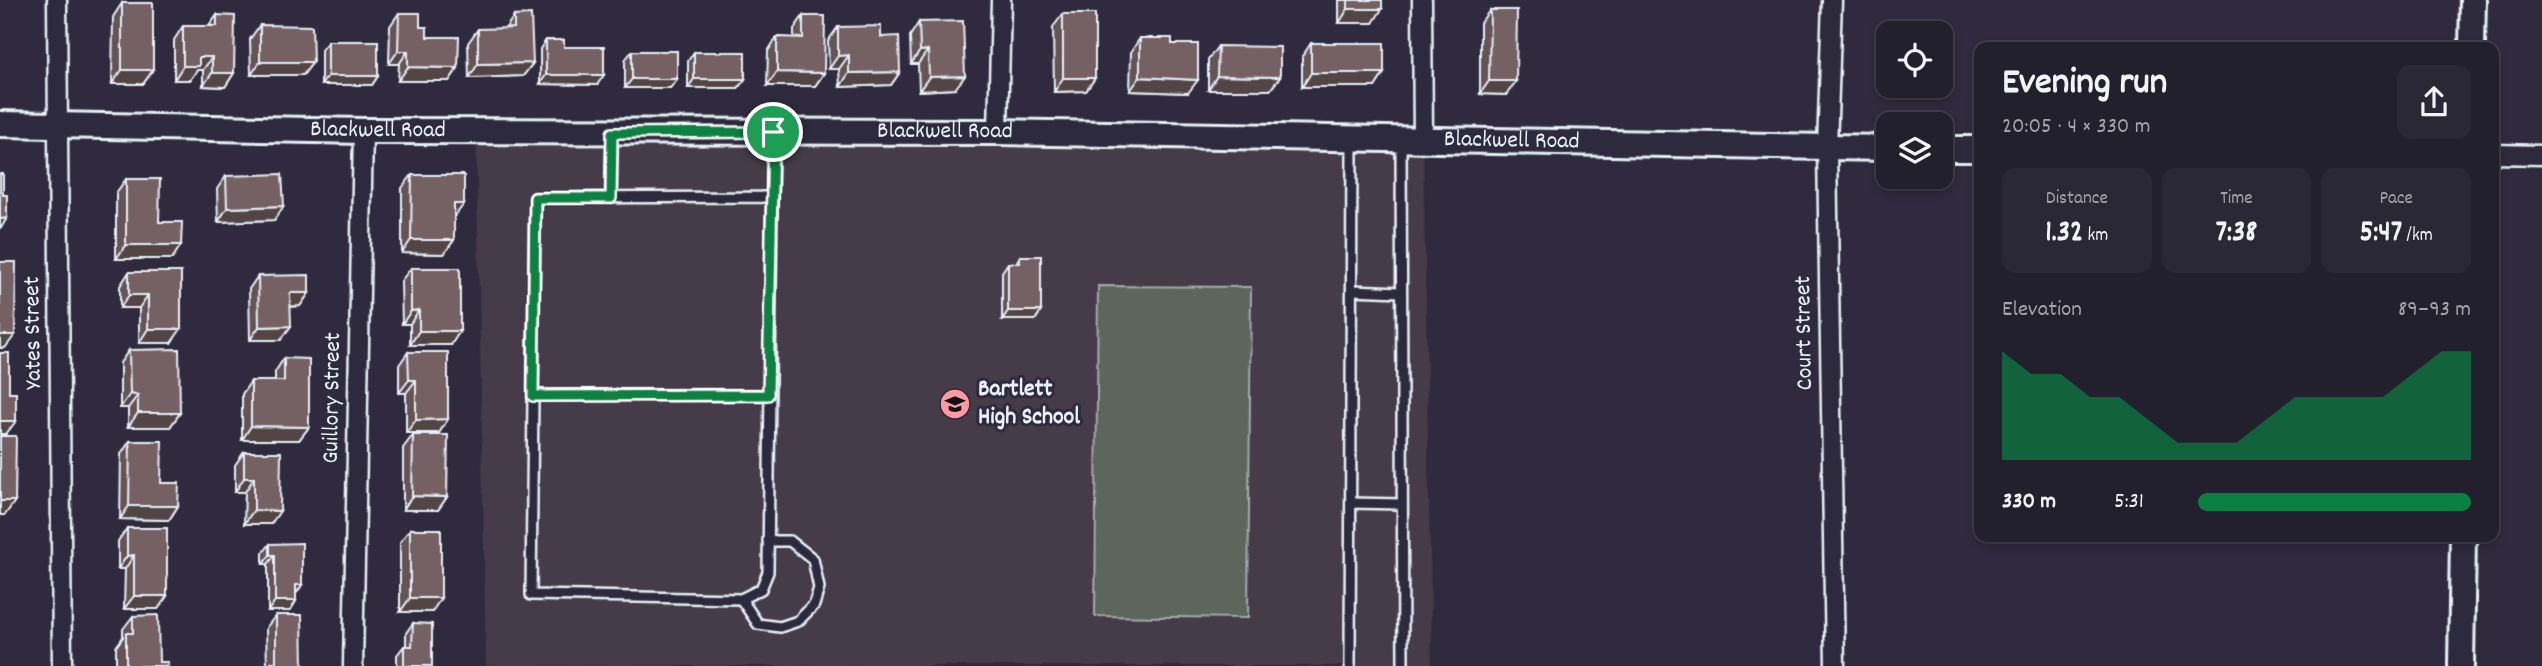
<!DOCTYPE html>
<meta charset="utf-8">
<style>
body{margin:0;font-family:Dekko,sans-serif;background:#2b2836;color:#f1f3f6;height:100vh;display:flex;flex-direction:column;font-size:26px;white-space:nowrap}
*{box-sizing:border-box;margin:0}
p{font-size:23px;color:#a3a3aa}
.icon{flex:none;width:38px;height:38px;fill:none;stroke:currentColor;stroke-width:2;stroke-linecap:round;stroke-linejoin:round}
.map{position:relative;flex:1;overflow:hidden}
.sheet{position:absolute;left:1974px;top:42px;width:525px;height:500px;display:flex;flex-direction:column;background:#23202e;border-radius:14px;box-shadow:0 4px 10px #0003,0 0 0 2px #403e4a}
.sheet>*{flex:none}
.buttons{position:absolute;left:1876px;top:21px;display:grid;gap:14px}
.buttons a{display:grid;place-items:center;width:77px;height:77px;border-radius:14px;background:#23202e;box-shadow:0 4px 10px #0003,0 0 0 2px #403e4a;font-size:35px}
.pin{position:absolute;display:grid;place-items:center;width:60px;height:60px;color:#fff;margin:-30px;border:4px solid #fff;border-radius:50%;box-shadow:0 2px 7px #0007}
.round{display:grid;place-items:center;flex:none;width:74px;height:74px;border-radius:14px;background:#2b2836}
.headline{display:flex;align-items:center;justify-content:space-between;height:119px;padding:0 28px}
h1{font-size:38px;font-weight:700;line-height:52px}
.figures{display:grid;grid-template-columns:repeat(3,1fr);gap:10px;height:119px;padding:7px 28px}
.figures div{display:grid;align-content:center;border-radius:14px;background:#2b2836;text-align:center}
.figures b{font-size:30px;font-weight:700}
.figures small{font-size:19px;font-weight:400}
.figures p{font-size:19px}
.chart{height:196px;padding:14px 28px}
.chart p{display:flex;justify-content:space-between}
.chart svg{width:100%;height:126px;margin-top:7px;fill:#0b8043;opacity:.7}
ul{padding:0 28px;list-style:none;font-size:23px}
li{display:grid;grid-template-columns:112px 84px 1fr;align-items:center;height:52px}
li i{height:18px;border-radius:9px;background:#0b8043}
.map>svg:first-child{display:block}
.built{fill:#443a48}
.green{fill:#5d665b;stroke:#a2acaa;stroke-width:2}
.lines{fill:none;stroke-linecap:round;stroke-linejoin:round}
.lane-casing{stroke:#e8f1f8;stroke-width:14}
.street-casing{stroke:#e8f1f8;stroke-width:23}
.secondary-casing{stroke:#e8f1f8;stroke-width:30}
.lane{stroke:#2f2a3d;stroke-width:9}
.street{stroke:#2f2a3d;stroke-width:18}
.secondary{stroke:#2f2a3d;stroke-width:24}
.wall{fill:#655355;stroke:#e8f1f8;stroke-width:2}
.shaded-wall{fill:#524445;stroke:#e8f1f8;stroke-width:2}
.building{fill:#756163;stroke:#e8f1f8;stroke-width:2}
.route-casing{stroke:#fff;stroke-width:14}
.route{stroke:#0b8043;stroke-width:9}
.labels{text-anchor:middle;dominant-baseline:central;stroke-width:6;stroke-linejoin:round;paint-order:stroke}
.street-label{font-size:24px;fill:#e8f1f8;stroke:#2f2a3d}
.poi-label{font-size:24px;font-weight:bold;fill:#e8f1f8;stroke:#2f2a3d;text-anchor:start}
</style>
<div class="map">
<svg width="2542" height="666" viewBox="0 0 2542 666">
<rect width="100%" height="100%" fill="#2f2a3d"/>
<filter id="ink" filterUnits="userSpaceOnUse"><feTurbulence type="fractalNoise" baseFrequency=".0143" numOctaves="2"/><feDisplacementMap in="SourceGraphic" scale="14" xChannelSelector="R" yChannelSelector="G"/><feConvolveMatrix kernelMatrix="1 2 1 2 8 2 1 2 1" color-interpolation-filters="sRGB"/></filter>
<g filter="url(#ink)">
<polygon class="built" points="476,131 1423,141 1432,666 486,666"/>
<polygon class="green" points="1098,286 1251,287 1248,618 1095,616"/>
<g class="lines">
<g class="lane-casing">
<g id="lane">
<polyline points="1401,141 1403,666"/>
<polyline points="772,197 768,572 761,589 741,599 531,595 535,198 772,197 773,133"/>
<polyline points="611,198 612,134"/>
<polyline points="1352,290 1401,292"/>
<polyline points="533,395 768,395"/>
<polyline points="1351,503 1402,504"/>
<polyline points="741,599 758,624 780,627 798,621 814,605 819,588 813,559 790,541 768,541"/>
<polyline points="1350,666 1352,141"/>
</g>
</g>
<g class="street-casing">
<g id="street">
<polyline points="57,0 62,666"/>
<polyline points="1422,0 1423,141"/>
<polyline points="1832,0 1827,148 1835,666"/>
<polyline points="998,132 1001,0"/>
<polyline points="2494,154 2542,155"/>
<polyline points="353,666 363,131"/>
</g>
</g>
<g class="secondary-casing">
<g id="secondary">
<polyline points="2472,47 2473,0"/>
<path id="s1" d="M0,124L363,131L998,132L1888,148"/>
<polyline points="1941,149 1979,149"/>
<polyline points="2461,666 2463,537"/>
</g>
</g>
<use href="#lane" class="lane"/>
<use href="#street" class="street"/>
<use href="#secondary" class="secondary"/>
</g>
<g class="wall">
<polygon points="1339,0 1382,0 1373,23 1339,23"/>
<polygon points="122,3 153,70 143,84 112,84 113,17"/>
<polygon points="1490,10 1516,81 1506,95 1480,94 1480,23"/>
<polygon points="399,13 420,27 427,37 458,68 449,81 398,81 399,64 389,64 390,26"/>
<polygon points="1063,14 1095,78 1086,91 1054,92 1053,27"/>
<polygon points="217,15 234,73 225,87 203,86 203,70 197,70 190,80 174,80 174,40 183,26 209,26"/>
<polygon points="514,16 533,63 523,76 469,78 468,43 478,29 505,29"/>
<polygon points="803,16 824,73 815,86 767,86 768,51 777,37 794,38 794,29"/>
<polygon points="919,22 955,89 919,91 918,64 911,64 910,36"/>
<polygon points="260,25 313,62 303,75 251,75 250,39"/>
<polygon points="838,27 881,37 900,72 891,85 840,87 839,69 829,69 828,41"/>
<polygon points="1140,38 1172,44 1188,93 1130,91 1131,52"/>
<polygon points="546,40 564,47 597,85 540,84 540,49"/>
<polygon points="328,41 378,76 372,85 321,85 321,50"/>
<polygon points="1311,43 1384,73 1375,87 1302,87 1302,57"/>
<polygon points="1218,46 1280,77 1270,90 1208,90 1208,60"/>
<polygon points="632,51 677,79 670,88 625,88 625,60"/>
<polygon points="694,52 745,79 738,88 688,88 688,61"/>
<polygon points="412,175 454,217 454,240 444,254 402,253 402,188"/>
<polygon points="226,176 274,220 218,222 217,189"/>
<polygon points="126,179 159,222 172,259 116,259 116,193"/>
<polygon points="1020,256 1041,311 1035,320 1002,320 1002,272 1008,263 1016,263"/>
<polygon points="411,268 451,345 410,345 410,324 402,324 401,281"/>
<polygon points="129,272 181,272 171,343 139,343 139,308 120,308 120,286"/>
<polygon points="258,276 309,293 300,306 290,307 281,340 250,340 249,289"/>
<polygon points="129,350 180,413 170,427 128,427 128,408 120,408 120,363"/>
<polygon points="408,352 448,419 439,433 406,433 406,393 399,393 399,365"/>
<polygon points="284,358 309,427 299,440 242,440 242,394 251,381 275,381 275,372"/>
<polygon points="413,435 447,497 438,510 403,510 403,448"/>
<polygon points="130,441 178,506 169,520 120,519 121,454"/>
<polygon points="244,452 271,524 244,524 245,492 235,492 235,465"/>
<polygon points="127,528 167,596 158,609 124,609 125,569 118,569 118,541"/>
<polygon points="410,529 432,612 400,612 400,542"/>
<polygon points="270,544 302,585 296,593 296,601 290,611 268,611 268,564 263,564 263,553"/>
<polygon points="276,615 303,666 267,666 266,628"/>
<polygon points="133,616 159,662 168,666 116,666 116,647 123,637 123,629"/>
<polygon points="413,623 432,666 397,666 397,655 404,646 406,646 406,633"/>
</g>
<g class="shaded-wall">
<polygon points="1348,9 1382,9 1373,23 1339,23"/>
<polygon points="928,50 918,64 911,64 920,51"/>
<polygon points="398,51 408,51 399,64 389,64"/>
<polygon points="849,55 839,69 829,69 838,56"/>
<polygon points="199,57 212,57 203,70 197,70 190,80 174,80 183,66"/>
<polygon points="260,62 313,62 303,75 251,75"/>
<polygon points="533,63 523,76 469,78 478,64"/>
<polygon points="408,67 458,68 449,81 398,81"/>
<polygon points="122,70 153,70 143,84 112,84"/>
<polygon points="777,72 824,73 815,86 767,86"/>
<polygon points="900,72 891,85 840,87 849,73"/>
<polygon points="212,73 234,73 225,87 203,86"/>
<polygon points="1311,73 1384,73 1375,87 1302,87"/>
<polygon points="546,75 604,75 597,85 540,84"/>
<polygon points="328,76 378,76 372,85 321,85"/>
<polygon points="965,76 955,89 919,91 929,77"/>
<polygon points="1217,76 1280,77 1270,90 1208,90"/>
<polygon points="1140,77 1198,80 1188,93 1130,91"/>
<polygon points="1063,78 1095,78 1086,91 1054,92"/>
<polygon points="632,79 677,79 670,88 625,88"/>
<polygon points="694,79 745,79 738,88 688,88"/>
<polygon points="1489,81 1516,81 1506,95 1480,94"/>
<polygon points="454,204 464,204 454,217"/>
<polygon points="284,206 274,220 218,222 227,208"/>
<polygon points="7,218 1,228 0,228 0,219"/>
<polygon points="411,240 454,240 444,254 402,253"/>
<polygon points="126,245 181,245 172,259 116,259"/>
<polygon points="290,293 309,293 300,306 281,307"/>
<polygon points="129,295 148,295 139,308 120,308"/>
<polygon points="419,310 410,324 402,324 411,311"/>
<polygon points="1008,311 1041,311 1035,320 1002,320"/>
<polygon points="291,326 281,340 250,340 259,327"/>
<polygon points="148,329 181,329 171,343 139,343"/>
<polygon points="419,331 460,331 451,345 410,345"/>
<polygon points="0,335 15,335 5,348 0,348"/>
<polygon points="409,380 416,380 406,393 399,393"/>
<polygon points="130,394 138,395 128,408 120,408"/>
<polygon points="138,413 180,413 170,427 128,427"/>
<polygon points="448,419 439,433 406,433 416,420"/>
<polygon points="0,421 16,421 6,434 0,434"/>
<polygon points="251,426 309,427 299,440 242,440"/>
<polygon points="244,478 254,478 245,492 235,492"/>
<polygon points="412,496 447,497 438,510 403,510"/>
<polygon points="0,501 15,501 5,515 0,515"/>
<polygon points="129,506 178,506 169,520 120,519"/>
<polygon points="254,510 280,511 271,524 244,524"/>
<polygon points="134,555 125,569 118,569 127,556"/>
<polygon points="270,555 275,555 268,564 263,564"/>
<polygon points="296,585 302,585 296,594"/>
<polygon points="134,596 167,596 158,609 124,609"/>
<polygon points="410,598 441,598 432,612 400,612"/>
<polygon points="275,601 296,601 290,611 268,611"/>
</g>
<g class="building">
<rect x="1348" y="0" width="34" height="9"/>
<rect x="122" y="3" width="31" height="67"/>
<polygon points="1490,10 1517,10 1516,81 1489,81"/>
<polygon points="399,13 420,13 420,27 427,27 427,37 459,37 458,68 408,67 408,51 398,51"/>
<rect x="1063" y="14" width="32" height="64"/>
<polygon points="217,15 235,16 234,73 212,73 212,57 199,57 199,66 183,66 183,26 217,26"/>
<polygon points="531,15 533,63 478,64 478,29 514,28 514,16"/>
<polygon points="803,16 825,16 824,73 777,72 777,37 803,38"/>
<polygon points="963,21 965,76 929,77 928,50 920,51 919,22"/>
<polygon points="260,25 312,26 313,62 260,62"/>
<polygon points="881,26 881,37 899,36 900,72 849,73 849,55 838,56 838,27"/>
<polygon points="1140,38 1172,38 1172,44 1198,44 1198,80 1140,77"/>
<polygon points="546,40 564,40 564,47 604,47 604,75 546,75"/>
<rect x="328" y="41" width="50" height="35"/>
<rect x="1311" y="43" width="73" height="30"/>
<polygon points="1218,46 1280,47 1280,77 1217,76"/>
<rect x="632" y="51" width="45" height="28"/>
<rect x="694" y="52" width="51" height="27"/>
<polygon points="0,174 3,174 3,195 7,195 7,218 0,219"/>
<polygon points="282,174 284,206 227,208 226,176"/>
<polygon points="412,175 464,175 464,204 454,204 454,240 411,240"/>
<polygon points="126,179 160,179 159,222 182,222 181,245 126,245"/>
<polygon points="1020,256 1041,256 1041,311 1008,311 1008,263 1020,263"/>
<polygon points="0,262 16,262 15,335 0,335"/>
<polygon points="411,268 460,268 460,331 419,331 419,310 411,311"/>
<polygon points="129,272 181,272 181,329 148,329 148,295 129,295"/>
<polygon points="309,275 309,293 290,293 291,326 259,327 258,276"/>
<polygon points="179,349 180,413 138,413 138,395 130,394 129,350"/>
<polygon points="408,352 448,352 448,419 416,420 416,380 409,380"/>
<polygon points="0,353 9,353 9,393 16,393 16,421 0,421"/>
<polygon points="284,358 309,359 309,427 251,426 251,381 284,381"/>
<polygon points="413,435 448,435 447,497 412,496"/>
<polygon points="0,436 16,436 15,501 0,501"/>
<polygon points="130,441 162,441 161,483 179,483 178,506 129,506"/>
<polygon points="244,452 281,452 280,511 254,510 254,478 244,478"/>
<polygon points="127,528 167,528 167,596 134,596 134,555 127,556"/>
<rect x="410" y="529" width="31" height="69"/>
<polygon points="302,543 302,585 296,585 296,601 275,601 275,555 270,555 270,544"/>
<polygon points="158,615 159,662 168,662 168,666 126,666 126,633 133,633 133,616"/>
<polygon points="276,615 302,615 303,666 271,666 271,662 276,662"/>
<polygon points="413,623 432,624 432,666 404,666 404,646 412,646"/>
</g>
</g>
<g class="lines" filter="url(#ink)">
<g class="route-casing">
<polygon id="route" points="773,132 768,395 533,396 535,198 611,198 612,133"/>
</g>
<use href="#route" class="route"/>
</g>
<defs>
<g id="school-disc" transform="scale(1.575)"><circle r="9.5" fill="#ff9aa2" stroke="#2f2a3d"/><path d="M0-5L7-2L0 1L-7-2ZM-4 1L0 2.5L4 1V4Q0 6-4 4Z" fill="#111"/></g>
</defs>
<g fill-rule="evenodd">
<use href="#school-disc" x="955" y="404"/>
</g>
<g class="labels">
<g class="street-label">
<text stroke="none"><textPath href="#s1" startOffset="378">Blackwell Road</textPath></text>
<text stroke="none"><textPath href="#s1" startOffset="945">Blackwell Road</textPath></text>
<text stroke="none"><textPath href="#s1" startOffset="1512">Blackwell Road</textPath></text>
<text transform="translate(34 333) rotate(-91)">Yates Street</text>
<text transform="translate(1805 333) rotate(-91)">Court Street</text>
<text transform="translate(333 398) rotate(-89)">Guillory Street</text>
</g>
<g class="poi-label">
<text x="978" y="390">Bartlett<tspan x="978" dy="28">High School</tspan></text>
</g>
</g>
</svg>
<div class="buttons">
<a><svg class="icon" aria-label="locate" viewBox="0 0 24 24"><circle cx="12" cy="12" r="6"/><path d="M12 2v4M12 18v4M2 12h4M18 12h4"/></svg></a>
<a><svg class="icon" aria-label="layers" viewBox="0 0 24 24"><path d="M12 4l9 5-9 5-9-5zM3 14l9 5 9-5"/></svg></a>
</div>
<div class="pin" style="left:773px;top:132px;background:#1e9e55"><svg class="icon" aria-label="arrive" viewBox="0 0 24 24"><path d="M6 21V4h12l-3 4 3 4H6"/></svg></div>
<section class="sheet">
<div class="headline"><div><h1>Evening run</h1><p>20:05 · 4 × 330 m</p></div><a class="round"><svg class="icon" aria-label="share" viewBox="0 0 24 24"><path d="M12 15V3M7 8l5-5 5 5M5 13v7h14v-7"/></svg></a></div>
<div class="figures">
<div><p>Distance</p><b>1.32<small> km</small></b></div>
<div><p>Time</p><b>7:38</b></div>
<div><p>Pace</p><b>5:47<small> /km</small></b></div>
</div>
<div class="chart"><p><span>Elevation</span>89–93 m</p>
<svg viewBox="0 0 160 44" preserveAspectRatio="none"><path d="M0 44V6L10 14L20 14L30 22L40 22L50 30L60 38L70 38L80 38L90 30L100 22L110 22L120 22L130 22L140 14L150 6L160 6V44z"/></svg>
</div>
<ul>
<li><b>330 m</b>5:31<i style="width:100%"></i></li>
</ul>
</section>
</div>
